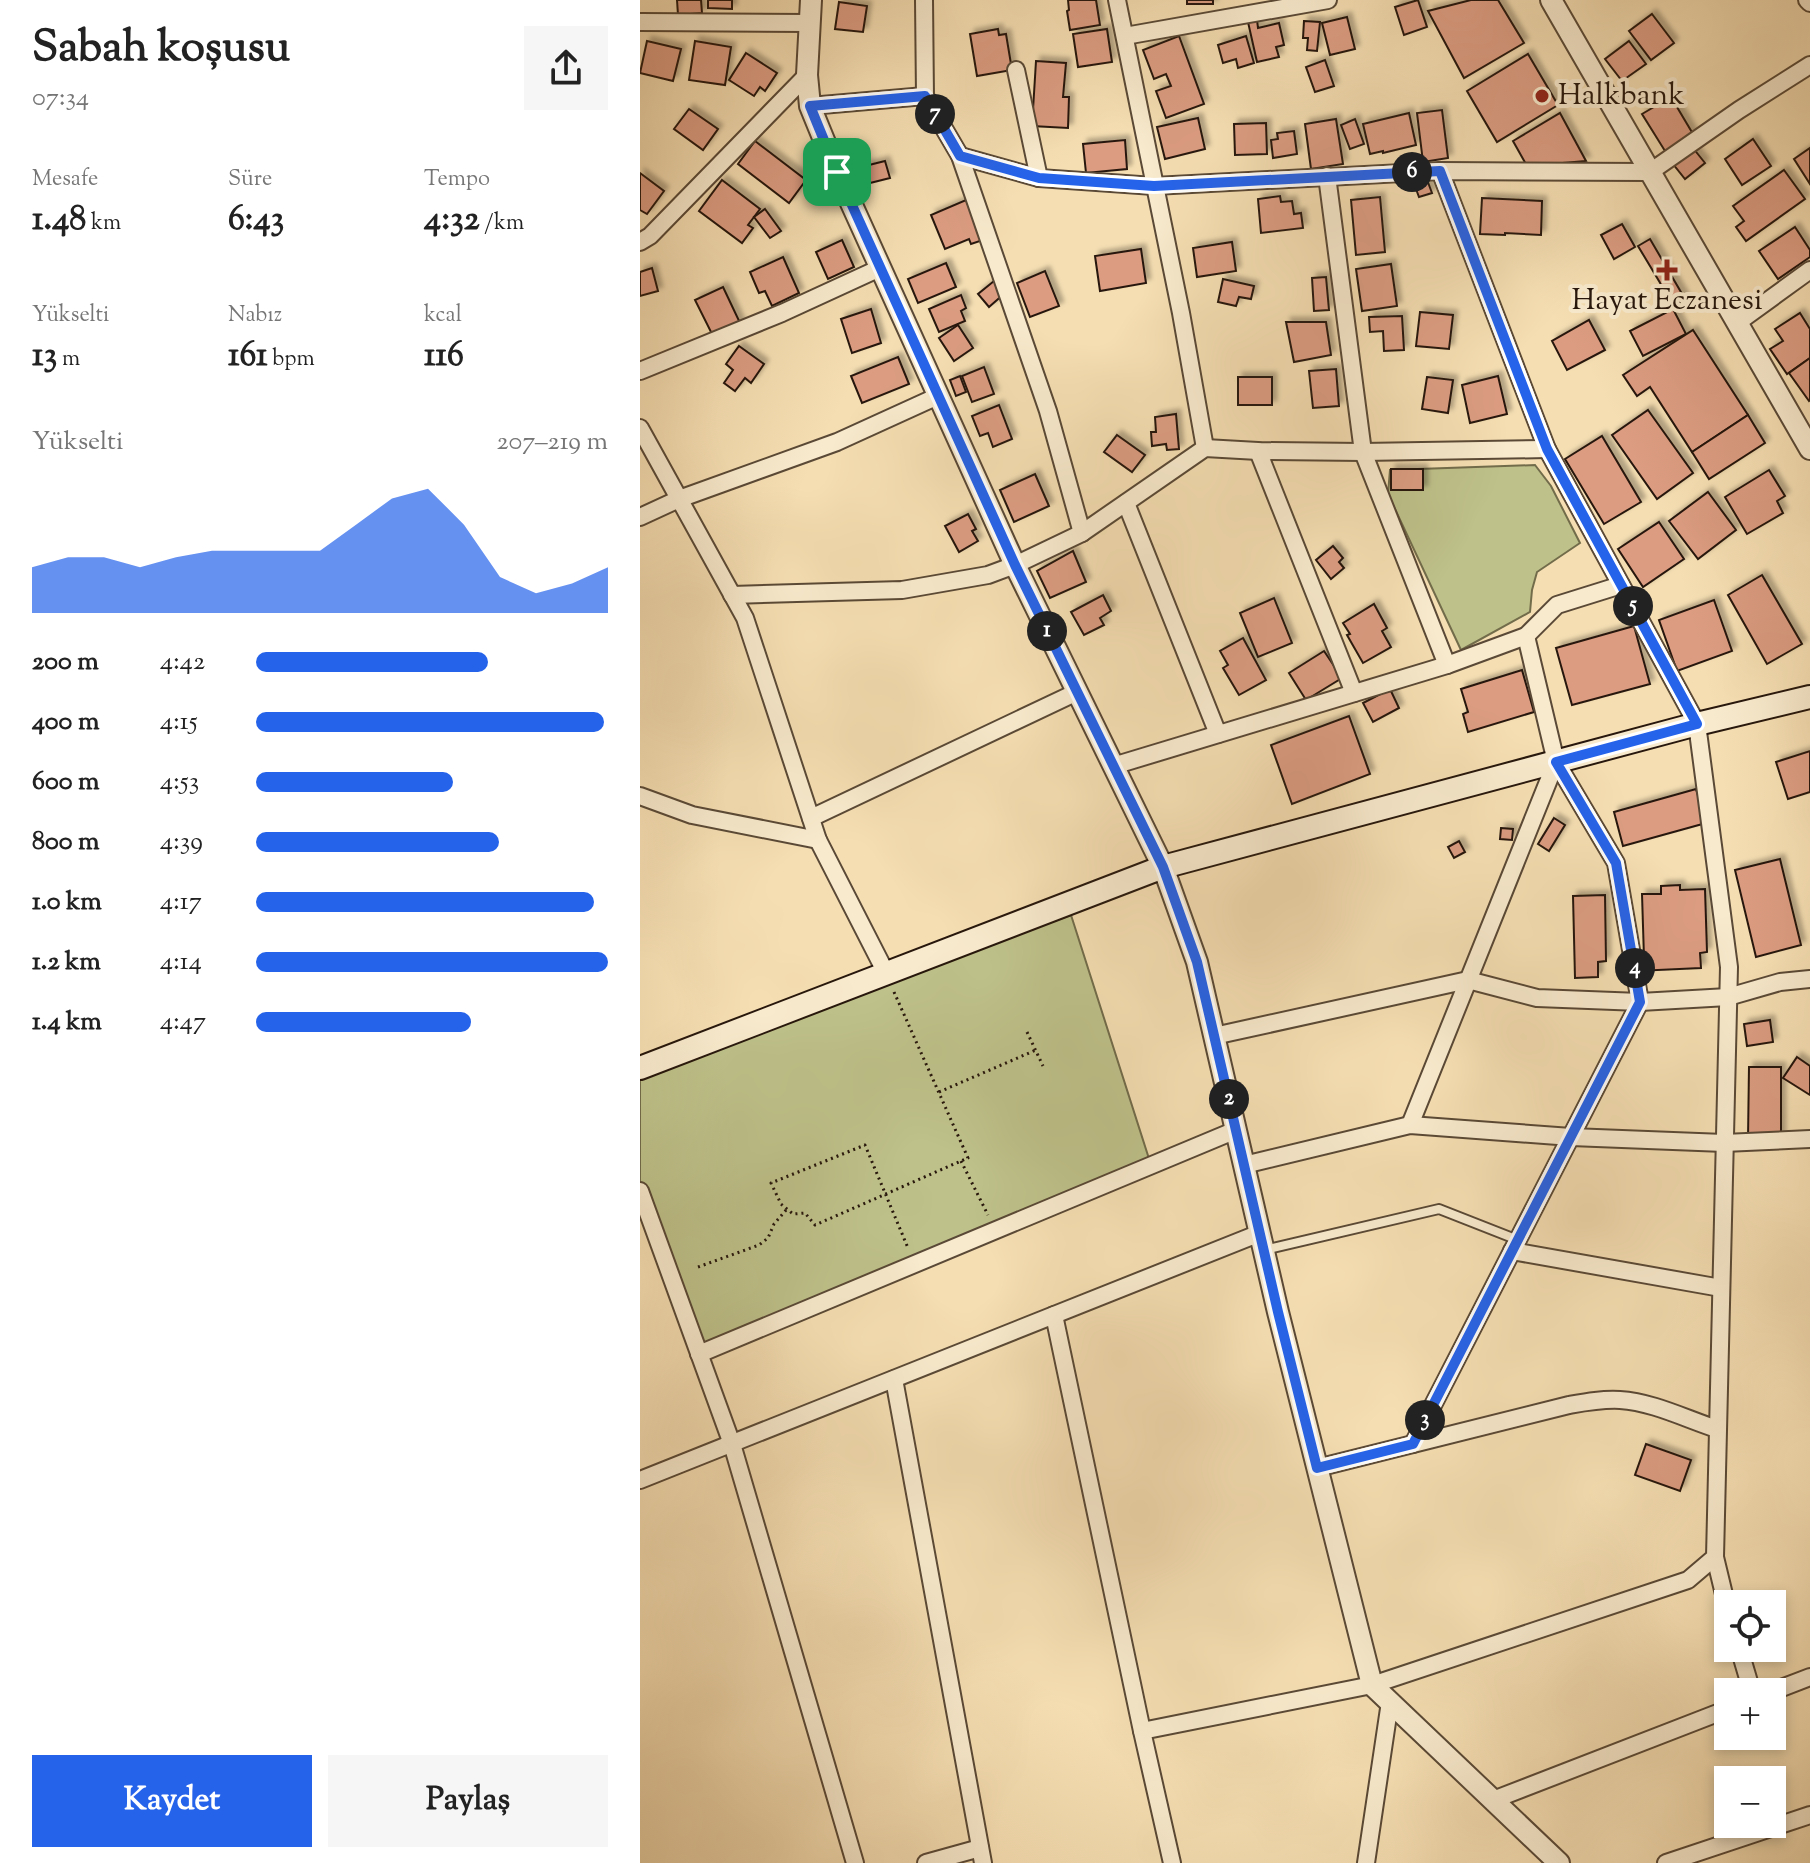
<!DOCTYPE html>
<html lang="tr">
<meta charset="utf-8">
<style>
body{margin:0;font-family:"Sorts Mill Goudy",serif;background:#f6f6f6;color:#222;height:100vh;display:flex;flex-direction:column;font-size:30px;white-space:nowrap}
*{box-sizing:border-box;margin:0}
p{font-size:26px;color:#767676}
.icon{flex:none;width:44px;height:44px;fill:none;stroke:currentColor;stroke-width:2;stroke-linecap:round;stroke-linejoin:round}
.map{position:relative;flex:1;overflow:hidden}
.panel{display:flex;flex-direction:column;background:#fff;width:640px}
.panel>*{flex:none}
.buttons{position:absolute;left:1074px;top:1590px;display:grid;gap:16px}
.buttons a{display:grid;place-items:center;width:72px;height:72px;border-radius:0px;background:#fff;box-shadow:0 4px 12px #0003;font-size:40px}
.pin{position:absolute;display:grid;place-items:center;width:68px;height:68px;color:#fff;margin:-34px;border-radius:16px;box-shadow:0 4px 12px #0006}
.km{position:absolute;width:40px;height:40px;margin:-20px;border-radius:50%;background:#222;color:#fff;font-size:22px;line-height:40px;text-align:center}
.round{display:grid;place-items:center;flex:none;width:84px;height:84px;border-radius:0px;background:#f6f6f6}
.overview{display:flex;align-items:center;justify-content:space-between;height:136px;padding:0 32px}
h1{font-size:44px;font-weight:800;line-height:60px}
.stats{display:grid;grid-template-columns:repeat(3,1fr);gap:12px;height:136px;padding:8px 32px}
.stats div{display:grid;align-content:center}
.stats b{font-size:34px;font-weight:800}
.stats small{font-size:22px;font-weight:400}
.stats p{font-size:22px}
.chart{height:224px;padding:16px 32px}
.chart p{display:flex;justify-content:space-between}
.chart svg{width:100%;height:144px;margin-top:8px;fill:#2563eb;opacity:.7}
.button{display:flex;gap:16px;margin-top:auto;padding:16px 32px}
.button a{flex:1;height:92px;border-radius:0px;background:#2563eb;color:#fff;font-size:32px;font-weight:800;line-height:92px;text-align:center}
.button a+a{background:#f6f6f6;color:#222}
ul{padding:0 32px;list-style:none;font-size:26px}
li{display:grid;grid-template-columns:128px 96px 1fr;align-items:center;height:60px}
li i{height:20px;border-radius:10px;background:#2563eb}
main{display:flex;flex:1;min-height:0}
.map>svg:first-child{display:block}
.green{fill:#bec18a;stroke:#726c4b;stroke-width:2}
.building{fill:#db9c81;stroke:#27170c;stroke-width:2;filter:url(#shadow)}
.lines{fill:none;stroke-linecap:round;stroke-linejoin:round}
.service-casing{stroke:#5a4936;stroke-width:12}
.minor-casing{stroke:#5a4936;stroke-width:20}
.tertiary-casing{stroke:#5a4936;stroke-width:24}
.secondary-casing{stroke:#27170c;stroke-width:26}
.path{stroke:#27170c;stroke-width:3;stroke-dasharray:2 4;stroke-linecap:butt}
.service{stroke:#f8eacd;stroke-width:8}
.minor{stroke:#f8eacd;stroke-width:16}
.tertiary{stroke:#f8eacd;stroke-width:20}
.secondary{stroke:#f8eacd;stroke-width:22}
.route-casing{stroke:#fff;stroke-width:16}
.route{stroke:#2563eb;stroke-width:10}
.poi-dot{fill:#8f2418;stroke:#f8eacd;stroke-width:3}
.labels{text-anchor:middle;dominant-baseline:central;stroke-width:8;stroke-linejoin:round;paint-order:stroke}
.poi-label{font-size:30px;fill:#27170c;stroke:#f8eacd;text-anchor:start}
</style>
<main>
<section class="panel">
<div class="overview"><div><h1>Sabah koşusu</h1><p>07:34</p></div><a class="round"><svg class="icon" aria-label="share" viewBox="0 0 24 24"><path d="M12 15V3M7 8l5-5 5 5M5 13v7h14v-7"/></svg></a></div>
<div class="stats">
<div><p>Mesafe</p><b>1.48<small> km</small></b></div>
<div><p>Süre</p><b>6:43</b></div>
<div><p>Tempo</p><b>4:32<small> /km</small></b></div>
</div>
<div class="stats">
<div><p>Yükselti</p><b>13<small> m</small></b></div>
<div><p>Nabız</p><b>161<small> bpm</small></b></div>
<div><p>kcal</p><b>116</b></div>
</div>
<div class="chart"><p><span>Yükselti</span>207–219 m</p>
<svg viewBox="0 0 160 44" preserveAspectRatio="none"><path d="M0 44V30L10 27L20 27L30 30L40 27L50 25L60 25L70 25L80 25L90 17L100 9L110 6L120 17L130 33L140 38L150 35L160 30V44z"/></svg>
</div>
<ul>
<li><b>200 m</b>4:42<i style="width:66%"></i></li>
<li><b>400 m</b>4:15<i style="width:99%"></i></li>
<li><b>600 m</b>4:53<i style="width:56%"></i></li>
<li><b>800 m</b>4:39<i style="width:69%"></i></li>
<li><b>1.0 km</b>4:17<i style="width:96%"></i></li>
<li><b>1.2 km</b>4:14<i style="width:100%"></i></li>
<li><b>1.4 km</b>4:47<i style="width:61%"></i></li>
</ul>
<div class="button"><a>Kaydet</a><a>Paylaş</a></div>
</section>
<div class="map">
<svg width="1170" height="1863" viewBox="0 0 1170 1863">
<defs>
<filter id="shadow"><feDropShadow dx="4.5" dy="-4.5" stdDeviation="2" flood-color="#0004"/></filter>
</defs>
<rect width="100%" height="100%" fill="#f5deb2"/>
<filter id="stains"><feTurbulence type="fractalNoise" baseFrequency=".0025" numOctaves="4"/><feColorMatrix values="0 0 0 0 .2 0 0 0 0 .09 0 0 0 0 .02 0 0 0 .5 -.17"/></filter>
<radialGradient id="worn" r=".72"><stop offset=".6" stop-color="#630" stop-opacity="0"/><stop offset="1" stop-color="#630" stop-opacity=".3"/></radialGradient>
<g class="green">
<polygon points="895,465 911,486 940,543 897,572 892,590 890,612 821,650 748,494 750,470"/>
<polygon points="431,915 511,1165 59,1354 0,1191 0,1069"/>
</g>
<g class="building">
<polygon points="37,0 61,0 62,13 38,15"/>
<polygon points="68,0 92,0 92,9 68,8"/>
<polygon points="428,0 456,0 460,25 430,30 427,11 429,10"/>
<rect x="547" y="0" width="26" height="4"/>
<polygon points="778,0 787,27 764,35 755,7"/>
<polygon points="831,0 858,0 884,43 824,78 788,11"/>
<polygon points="199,2 227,6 223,32 195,29"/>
<polygon points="1012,14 1034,43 1011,60 989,31"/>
<polygon points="707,17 715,49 690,55 682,23"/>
<polygon points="617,20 618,28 639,23 644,45 636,47 639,57 617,62 608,22"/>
<polygon points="664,21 680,22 677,51 667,50 668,38 663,38"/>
<polygon points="358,29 359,35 366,34 372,70 337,76 330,34"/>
<polygon points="467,29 472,62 438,67 433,34"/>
<polygon points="539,36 564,104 526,118 516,91 531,86 526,74 514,79 503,50"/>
<polygon points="606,36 614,63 598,68 596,59 583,63 578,45"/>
<polygon points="7,41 41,49 33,81 0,73"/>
<polygon points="55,41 91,47 85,85 49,80"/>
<polygon points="989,41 1006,64 982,81 965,59"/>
<polygon points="106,53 137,73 125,91 120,87 114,96 89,80"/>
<polygon points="888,54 918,105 857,142 827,91"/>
<polygon points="685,60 694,86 675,92 666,67"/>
<polygon points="396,61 426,63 423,97 429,97 428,128 392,126"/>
<polygon points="1031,97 1053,134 1025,151 1002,114"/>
<polygon points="49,109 78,129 63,150 34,129"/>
<polygon points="802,110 808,158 783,162 777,113"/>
<polygon points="769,113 776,145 743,153 743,151 730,154 723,124"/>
<polygon points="920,113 946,161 887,166 873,141"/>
<polygon points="558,118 565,149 525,159 517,127"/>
<polygon points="696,119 703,164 671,169 665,124"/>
<polygon points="715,119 724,144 710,149 701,125"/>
<polygon points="626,123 627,154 595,155 594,124"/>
<polygon points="654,131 657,154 633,158 631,140 638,139 637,133"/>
<polygon points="1113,139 1131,166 1102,185 1085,159"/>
<polygon points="485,140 487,169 446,173 443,144"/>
<polygon points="115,141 166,180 149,203 98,164"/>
<polygon points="1053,148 1065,163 1045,179 1033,164"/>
<polygon points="1170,148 1170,184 1154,159"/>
<polygon points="245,161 250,178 230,183 225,166"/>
<polygon points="1144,170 1165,199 1106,241 1096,227 1104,221 1093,206"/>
<polygon points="0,173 24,191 7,214 0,210"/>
<polygon points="786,177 792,193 779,197 773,181"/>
<polygon points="82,180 120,209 108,225 113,228 102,243 59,211"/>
<polygon points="640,196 641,202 652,201 654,214 661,213 663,228 621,233 618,199"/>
<polygon points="740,197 745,252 716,255 711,200"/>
<polygon points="842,198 902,201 901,235 865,233 865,235 840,234"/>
<polygon points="326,200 343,240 331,244 329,239 305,249 291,215"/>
<polygon points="125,209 141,231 130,238 114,217"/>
<polygon points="982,224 995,247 974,259 961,235"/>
<polygon points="1155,227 1170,250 1170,257 1138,279 1119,251"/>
<polygon points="1010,239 1045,299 1034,306 998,246"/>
<polygon points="202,240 214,267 188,279 176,252"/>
<polygon points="592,242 596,271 557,277 553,248"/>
<polygon points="501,249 506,283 460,291 455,256"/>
<polygon points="143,257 159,293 132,306 125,291 119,293 110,272"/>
<polygon points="306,263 316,287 278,303 268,279"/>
<polygon points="751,264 757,306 722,311 716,269"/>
<polygon points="12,268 18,291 0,296 0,272"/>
<polygon points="405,271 419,306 390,317 377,283"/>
<polygon points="686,277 689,310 674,311 672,278"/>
<polygon points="583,279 614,286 611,299 599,297 596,306 578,302"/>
<polygon points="354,281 365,293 349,307 338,294"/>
<polygon points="83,287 101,325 74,338 55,300"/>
<polygon points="321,295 326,308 321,311 325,321 299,332 289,309"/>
<polygon points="231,309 241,343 212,353 201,319"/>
<polygon points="1033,309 1046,334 1003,356 990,331"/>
<polygon points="780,312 813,315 809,349 776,346"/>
<polygon points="1160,313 1170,329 1170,358 1147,374 1130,349 1143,341 1135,329"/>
<polygon points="762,316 764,350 744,351 743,331 730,332 729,317"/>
<polygon points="949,320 965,350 927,370 912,341"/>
<polygon points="646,322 686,322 691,355 654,362"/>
<polygon points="318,325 333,348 314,361 299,338"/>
<polygon points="1053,330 1108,415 1052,452 1010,387 997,396 983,375"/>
<polygon points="99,346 124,364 111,383 105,378 95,391 84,383 93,370 86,364"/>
<polygon points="258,357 269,384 222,403 211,376"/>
<polygon points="1170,358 1170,400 1169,401 1149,373"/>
<polygon points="344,367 354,394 332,402 322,376"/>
<polygon points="696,369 699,406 673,408 669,371"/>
<polygon points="320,376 326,392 316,396 310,380"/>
<polygon points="858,376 867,414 830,423 822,385"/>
<rect x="598" y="377" width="34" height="28"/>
<polygon points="787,377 813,380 808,413 782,409"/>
<polygon points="359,405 372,439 353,447 348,433 340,436 332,416"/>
<polygon points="1008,410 1053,473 1017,499 972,435"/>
<polygon points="536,414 539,449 527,450 526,444 512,446 511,432 516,432 515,417"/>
<polygon points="1108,415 1125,443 1069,479 1052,452"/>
<polygon points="477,435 505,455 492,472 464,452"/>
<polygon points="962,436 1001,502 964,524 925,459"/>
<rect x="751" y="469" width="32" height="21"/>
<polygon points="1129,470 1145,496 1137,501 1143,513 1107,534 1085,497"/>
<polygon points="395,474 409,506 374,522 360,490"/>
<polygon points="1068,492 1096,530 1058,559 1029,521"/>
<polygon points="328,514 336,529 332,531 338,541 319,552 305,526"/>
<polygon points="1019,522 1044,559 1003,587 978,549"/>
<polygon points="693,546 703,558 699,562 704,568 691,579 676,560"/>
<polygon points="433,551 446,582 410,598 397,571"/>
<polygon points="1122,575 1162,644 1127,664 1088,595"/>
<polygon points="463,595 471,611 460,618 464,625 444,635 431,612"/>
<polygon points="634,598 652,643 618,657 600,613"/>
<polygon points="1074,600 1092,651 1037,671 1019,620"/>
<polygon points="734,604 747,628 742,631 751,647 723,663 707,635 710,634 703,623"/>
<polygon points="994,626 1010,684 932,705 916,648"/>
<polygon points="603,638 626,680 599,695 583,668 588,665 580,651"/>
<polygon points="684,651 702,678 666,700 649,673"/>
<polygon points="882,670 894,712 828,732 823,714 828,712 821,689"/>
<polygon points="750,689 759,708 733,722 723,703"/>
<polygon points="709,716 730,774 652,804 631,745"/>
<polygon points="1170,751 1170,792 1148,799 1136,762"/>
<polygon points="1056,789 1066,823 983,846 974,812"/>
<polygon points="914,818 925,825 909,851 898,844"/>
<polygon points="861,828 873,829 872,840 860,839"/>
<polygon points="819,841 825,852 814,858 808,847"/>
<polygon points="1140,859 1161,945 1116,957 1095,870"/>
<polygon points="1040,885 1040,890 1065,889 1067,952 1060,953 1061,968 996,971 996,958 1004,958 1002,894 1021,894 1021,886"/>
<polygon points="965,895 966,961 958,962 958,977 935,978 933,896"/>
<polygon points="1130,1020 1133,1042 1107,1046 1104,1024"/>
<polygon points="1157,1057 1170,1066 1170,1095 1143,1078"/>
<polygon points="1109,1067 1141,1067 1141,1139 1108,1139"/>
<polygon points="1006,1444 1051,1460 1040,1491 995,1475"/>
</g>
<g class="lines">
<g class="service-casing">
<polyline id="service" points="624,1250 799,1209 878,1240"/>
</g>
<g class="minor-casing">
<g id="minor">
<polyline points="284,0 285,96 320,156 408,411 442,533"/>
<polyline points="477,0 541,313 565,448"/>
<polyline points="1167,0 1170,3"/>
<polyline points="0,22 169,23"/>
<polyline points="485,36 688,0"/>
<polyline points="376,70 399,178"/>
<polyline points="170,106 285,96"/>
<polyline points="320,156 399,178 514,186 800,171 1010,172 1099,110 1170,65"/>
<polyline points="687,176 723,452 807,665"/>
<polyline points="0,242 10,236 167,75"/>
<polyline points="1097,323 1170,270"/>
<polyline points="0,371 142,313 240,268"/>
<polyline points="0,428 105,618 178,840 246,973"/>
<polyline points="618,451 714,693"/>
<polyline points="486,503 578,734"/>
<polyline points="0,517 39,499 197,442 298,396"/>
<polyline points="92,595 262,590 348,575 375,565 442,533 565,448 618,451 723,452 907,449"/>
<polyline points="473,766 807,665 886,636 917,605 981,585"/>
<polyline points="0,796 52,815 178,840"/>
<polyline points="171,818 437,692"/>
<polyline points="574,1036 828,980 897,998 1000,1002 1088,997 1140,982 1170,979"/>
<polyline points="770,1125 916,762"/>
<polyline points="604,1165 770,1125 931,1137 1084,1143 1170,1139"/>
<polyline points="0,1191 92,1444 215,1863"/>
<polyline points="872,1251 1081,1288"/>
<polyline points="414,1315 502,1731 532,1863"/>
<polyline points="59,1354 596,1130"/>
<polyline points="254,1379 343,1863"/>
<polyline points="773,1444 1000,1002 976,863 916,762 886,636"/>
<path d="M677,1468L929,1405C946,1402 962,1399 980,1400C1013,1402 1046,1419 1077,1429"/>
<polyline points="0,1480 620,1233"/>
<polyline points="1075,1557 1088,1611"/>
<polyline points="1099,1648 1112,1692"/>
<polyline points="1131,1692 1170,1677"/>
<polyline points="502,1731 732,1685 1048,1580 1075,1557 1089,967 1057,724 907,449 800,171"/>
<polyline points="853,1800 1088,1709"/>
<polyline points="286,1863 340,1848"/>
<polyline points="726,1863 750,1702"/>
<polyline points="1026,1863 1170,1815"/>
</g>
</g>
<g class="tertiary-casing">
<g id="tertiary">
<polyline points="171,0 167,75 170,106 197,172 375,565 523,867 557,962 638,1312 732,1685 919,1863"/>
<polyline points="911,0 1170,449"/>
</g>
</g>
<g class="secondary-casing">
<polyline id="secondary" points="0,1068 523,867 1057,724 1170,697"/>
</g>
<g class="path">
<path d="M254,992L328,1158C277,1180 226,1203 175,1225L165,1213L153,1214L141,1204L131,1183L225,1145L268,1248"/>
<polyline points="387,1032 403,1066"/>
<polyline points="299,1092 396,1050"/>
<polyline points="321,1161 348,1215"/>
<polyline points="58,1267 119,1245 128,1238 134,1224 147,1209"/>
</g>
<use href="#service" class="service"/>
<use href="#minor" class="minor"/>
<use href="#tertiary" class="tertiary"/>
<use href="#secondary" class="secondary"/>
</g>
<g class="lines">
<g class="route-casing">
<polygon id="route" points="285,96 320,156 399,178 514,186 800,171 907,449 1057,724 916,762 976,863 1000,1002 773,1444 677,1468 638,1312 557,962 523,867 375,565 197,172 170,106"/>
</g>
<use href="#route" class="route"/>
</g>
<g class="poi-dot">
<circle cx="902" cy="96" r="8"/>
<path d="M1023 258h8v8h8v8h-8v8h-8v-8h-8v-8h8z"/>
</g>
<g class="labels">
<g class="poi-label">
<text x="918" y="96">Halkbank</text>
<text x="1027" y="301" text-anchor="middle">Hayat Eczanesi</text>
</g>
</g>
<rect width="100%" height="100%" filter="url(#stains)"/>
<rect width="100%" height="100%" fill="url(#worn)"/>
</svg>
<div class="buttons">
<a><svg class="icon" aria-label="locate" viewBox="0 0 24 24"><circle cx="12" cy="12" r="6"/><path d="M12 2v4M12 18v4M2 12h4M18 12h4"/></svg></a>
<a>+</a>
<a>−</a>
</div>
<div class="pin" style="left:197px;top:172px;background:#1e9e55"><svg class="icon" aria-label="arrive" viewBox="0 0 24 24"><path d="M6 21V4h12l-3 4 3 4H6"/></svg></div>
<b class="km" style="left:407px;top:631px">1</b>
<b class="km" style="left:589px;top:1099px">2</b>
<b class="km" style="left:785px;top:1420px">3</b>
<b class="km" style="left:995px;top:968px">4</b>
<b class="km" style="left:993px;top:606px">5</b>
<b class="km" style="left:772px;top:172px">6</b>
<b class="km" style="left:295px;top:114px">7</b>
</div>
</main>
